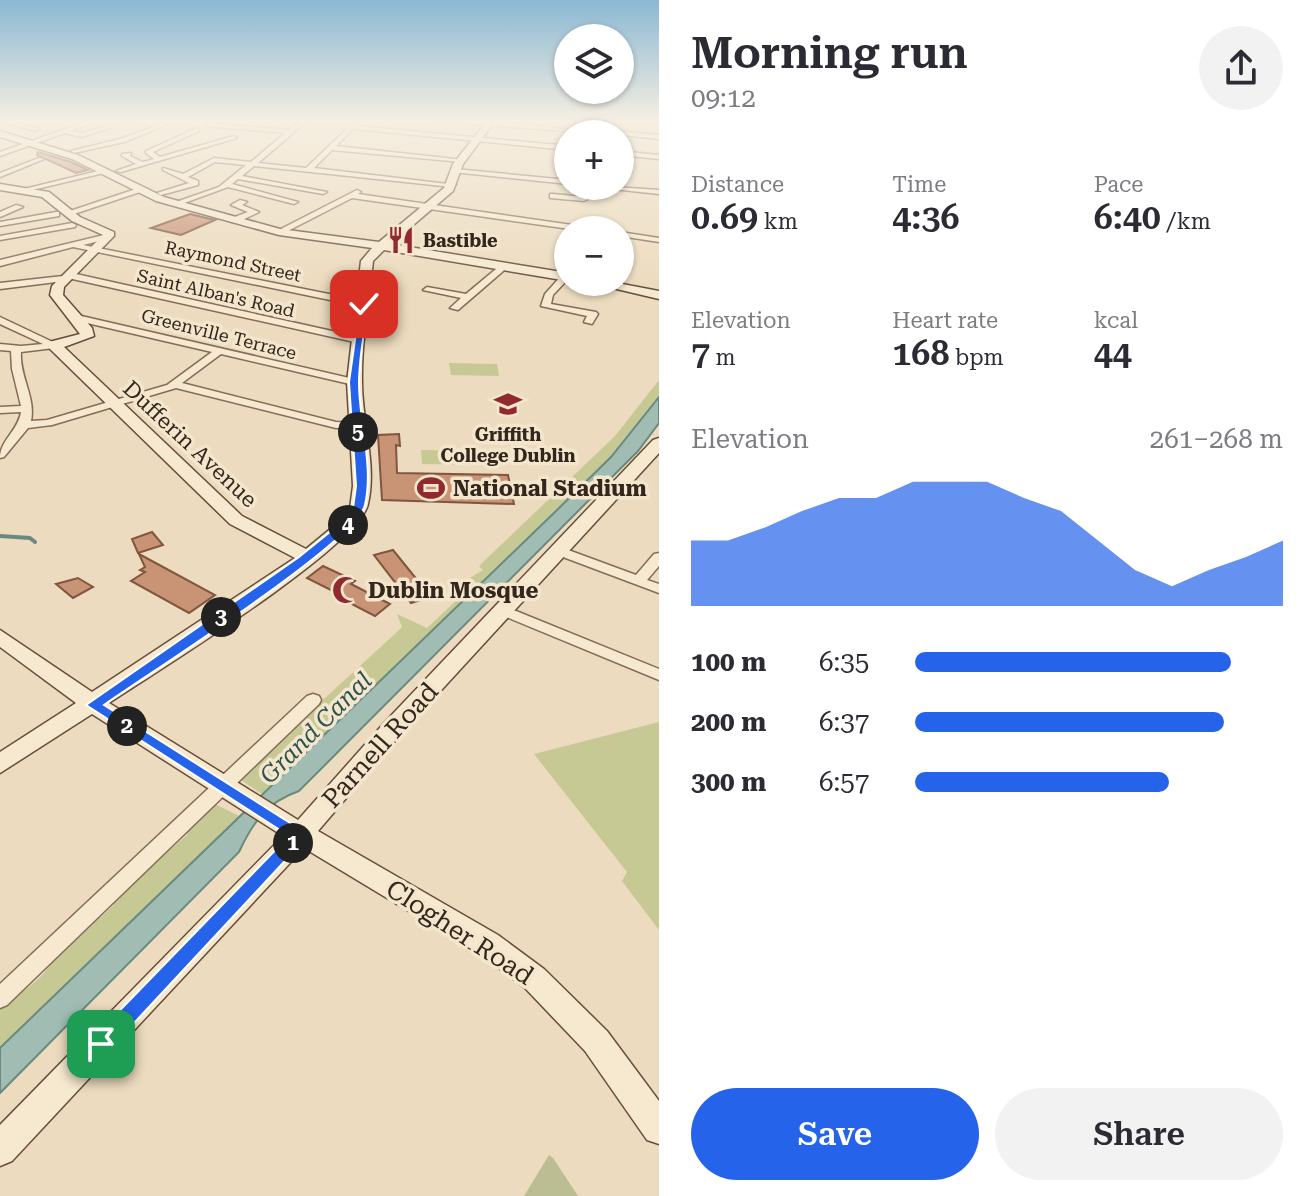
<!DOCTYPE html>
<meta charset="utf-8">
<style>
body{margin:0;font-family:"Roboto Serif",serif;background:#f2f2f3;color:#2b2b33;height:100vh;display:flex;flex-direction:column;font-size:30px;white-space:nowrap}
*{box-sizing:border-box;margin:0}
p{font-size:26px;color:#7c7c81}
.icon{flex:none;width:44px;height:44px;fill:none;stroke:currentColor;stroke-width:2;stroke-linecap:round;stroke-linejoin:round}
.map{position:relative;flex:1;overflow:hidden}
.panel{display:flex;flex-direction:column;background:#fff;width:656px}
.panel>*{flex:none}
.controls{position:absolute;left:554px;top:24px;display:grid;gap:16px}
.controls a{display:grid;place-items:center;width:80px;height:80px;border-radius:50%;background:#fff;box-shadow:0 2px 6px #0004;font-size:40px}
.pin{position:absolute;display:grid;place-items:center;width:68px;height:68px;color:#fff;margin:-34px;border-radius:16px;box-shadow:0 4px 12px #0006}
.km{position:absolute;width:40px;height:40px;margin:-20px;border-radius:50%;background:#222;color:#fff;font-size:22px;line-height:40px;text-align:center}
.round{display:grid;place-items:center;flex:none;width:84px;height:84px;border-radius:42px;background:#f2f2f3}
.summary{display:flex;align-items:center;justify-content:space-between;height:136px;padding:0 32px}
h1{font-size:44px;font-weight:600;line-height:60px}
.stats{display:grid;grid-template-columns:repeat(3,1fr);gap:12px;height:136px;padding:8px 32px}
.stats div{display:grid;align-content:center}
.stats b{font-size:34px;font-weight:600}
.stats small{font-size:22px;font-weight:400}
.stats p{font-size:22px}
.chart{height:224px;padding:16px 32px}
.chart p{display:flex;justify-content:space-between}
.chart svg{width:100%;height:144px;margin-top:8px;fill:#2563eb;opacity:.7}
.button{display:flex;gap:16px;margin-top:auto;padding:16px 32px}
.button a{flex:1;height:92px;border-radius:48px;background:#2563eb;color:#fff;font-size:32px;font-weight:600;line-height:92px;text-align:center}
.button a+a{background:#f2f2f3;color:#2b2b33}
ul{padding:0 32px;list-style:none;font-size:26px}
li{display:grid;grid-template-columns:128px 96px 1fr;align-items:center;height:60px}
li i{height:20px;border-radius:10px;background:#2563eb}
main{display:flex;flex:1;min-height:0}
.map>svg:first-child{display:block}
.green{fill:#c6c993}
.cemetery{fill:#bbbd92}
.water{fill:#a1bdb3;stroke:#698a80;stroke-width:2}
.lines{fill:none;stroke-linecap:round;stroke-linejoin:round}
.stream{stroke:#698a80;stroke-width:4}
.building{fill:#c99375;stroke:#81553e;stroke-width:2}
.street-casing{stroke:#836c58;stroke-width:3}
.secondary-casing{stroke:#654e3b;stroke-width:3}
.street{fill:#f7e9d0;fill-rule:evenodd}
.secondary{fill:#f7e9d0;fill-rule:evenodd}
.route{fill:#2563eb;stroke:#fff;stroke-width:2}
.labels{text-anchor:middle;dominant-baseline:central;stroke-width:7;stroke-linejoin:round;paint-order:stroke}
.far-poi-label{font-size:18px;font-weight:bold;fill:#33261c;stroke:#f3e6cd;text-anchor:start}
.far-street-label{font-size:18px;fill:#33261c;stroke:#f3e6cd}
.street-label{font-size:22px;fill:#33261c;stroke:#f3e6cd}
.poi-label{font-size:22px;font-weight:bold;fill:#33261c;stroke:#f3e6cd;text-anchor:start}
.water-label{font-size:24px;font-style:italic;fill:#2b524e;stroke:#f3e6cd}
.near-street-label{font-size:26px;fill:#33261c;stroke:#f3e6cd}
</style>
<main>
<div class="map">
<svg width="659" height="1196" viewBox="0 0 659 1196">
<rect width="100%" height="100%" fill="#ecdbbe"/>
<g class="green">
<polygon points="449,363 497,364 499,376 451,375"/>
<polygon points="659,380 659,397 611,457 357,707 262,794 238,778 398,631 402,627 397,614 427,628 476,582 470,578 483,570 479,566 615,436"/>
<polygon points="421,450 481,451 483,465 422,464"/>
<polygon points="659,722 659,930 622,881 627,872 534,754"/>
<path d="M213,803L239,816L0,1048V1010C14,994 51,978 52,956L94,916L100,918L114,905L111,901L187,835L189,824Z"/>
</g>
<polygon class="cemetery" points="549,1155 553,1158 578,1196 524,1196"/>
<path class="water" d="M659,397V423L638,451L299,791C267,802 253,822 239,852L0,1093V1048L556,511L611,457Z"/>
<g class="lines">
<polyline class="stream" points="0,536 30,538 35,542"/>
</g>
<g class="building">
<polygon points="38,152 71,162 88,170 76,173 37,155"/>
<polygon points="190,214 215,220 181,235 151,228"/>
<polygon points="399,434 400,446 396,445 397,473 508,475 514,504 382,500 378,435"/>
<polygon points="152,532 163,545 138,553 132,539"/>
<polygon points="393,550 431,597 411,603 374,555"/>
<polygon points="139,554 215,595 189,613 131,581 145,572 140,570 145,567"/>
<polygon points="323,566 355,581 351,584 390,604 375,616 338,597 341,595 307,578"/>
<polygon points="78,578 93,587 73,598 56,584"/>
</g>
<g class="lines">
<g class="street-casing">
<g id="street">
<polygon points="0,121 10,121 39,129 36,131"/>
<polygon points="88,121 96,121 71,131 81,133 107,126 110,128 81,137 65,133 0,156 0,152"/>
<polygon points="121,121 159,122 166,125 124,142 74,153 71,151 120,139 156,126"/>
<polygon points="301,121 307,121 258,163 306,168 355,121 360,122 357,126 568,146 568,150 353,129 336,146 464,160 461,162 332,150 314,168 456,185 452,187 254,166 242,176 327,192 323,194 238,179 232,184 298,202 294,204 228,187 176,206 176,202 219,187 246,165 215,162 188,177 198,181 198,185 161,195 157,193 189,183 163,170 163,168 183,174 214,158 251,162 285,133 206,126 204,123 289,130"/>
<polygon points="433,121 488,123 488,121 496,121 604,134"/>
<polygon points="197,128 199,131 153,152 160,157 234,136 237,138 121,172 116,171 136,164 122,156 122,154 131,153 130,156 143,162 154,159 146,153 146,151"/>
<polygon points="614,131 659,135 659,139 612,134"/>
<polygon points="620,151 659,155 659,159 620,155"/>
<polygon points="39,158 44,159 0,177 0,173"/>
<polygon points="106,169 108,172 24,192 20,190"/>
<polygon points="455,169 568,180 568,184 453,172"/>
<polygon points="599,186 659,190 659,194 603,188"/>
<polygon points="139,188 146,190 71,215 64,213"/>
<polygon points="357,190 361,192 358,194 593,228 597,230 577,230 352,198 282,234 275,232"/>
<polygon points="553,194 584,197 588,199 584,201 550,198 550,194"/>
<polygon points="240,200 247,202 242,205 259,212 238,222 232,222 232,218 248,212 231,205"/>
<polygon points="16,205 23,207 0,217 0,212"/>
<polygon points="56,212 59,212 59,216 0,226 0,222"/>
<polygon points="72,223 76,225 75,227 0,240 0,236"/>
<polygon points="620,232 659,238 659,242 620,236"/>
<polygon points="108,234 111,234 111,238 83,245 364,301 369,304 364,307 73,247 0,266 0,260"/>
<polygon points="502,264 509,266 458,310 450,308 461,298 423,290 427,287 466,294"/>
<polygon points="67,272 359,337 364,340 359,343 68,278 64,281 0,289 0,283 63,276"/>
<polygon points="562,275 568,275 568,279 553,295 551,304 596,312 598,314 592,324 584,322 587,316 541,306 545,294"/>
<path d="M77,315L358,380L359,382L354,385L221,354L182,383L336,422L357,423L363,426L357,429L336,428L176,388L52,425L28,428L4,457L0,458C0,440 18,431 21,412L0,413V407L21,406L12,369L11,351L0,350V344L21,346L43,344L0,324V317L59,345L54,348L21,352C19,376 36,397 31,421L47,420L167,385L212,352L74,320V316Z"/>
<polygon points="560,547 636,575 654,554 659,553 659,566 647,580 659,584 659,593 555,554 553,551 555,548"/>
<polygon points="504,606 659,669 659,680 499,614 497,611 499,608"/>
<polygon points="313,694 319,696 321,700 319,704 7,1005 0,1008 0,984 307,696"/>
</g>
</g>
<g class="secondary-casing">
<g id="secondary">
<path d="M487,121H495L463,164L453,191L391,244L568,273V281L384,250L373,261C369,301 361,343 362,383C362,422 377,465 368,504C360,546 153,674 109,703L298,820L385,722L653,440L659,438V453L401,734L318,831L498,935L544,969L607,1031L659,1101V1144L647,1140L585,1051L524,987L478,953L304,848L12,1161L0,1166V1125L283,836L92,714L0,773V752L76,703L0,647V630L92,692L295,558L230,524L49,348V342L80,334L50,295L52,286L103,235L72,221L42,197L0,190V184L49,192L80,217L114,232V236L64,287L63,295L92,328L94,336L64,347L242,516L306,549L345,517L350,508L353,486L347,382L361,261L372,248L279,235L156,201L72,159L0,137V131L78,155L164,197L280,229L379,242L444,188L453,164Z"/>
<polygon points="587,282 612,282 659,291 659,299"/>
</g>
</g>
<use href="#street" class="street"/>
<use href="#secondary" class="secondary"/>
</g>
<linearGradient id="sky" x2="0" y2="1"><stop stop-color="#8bb8d3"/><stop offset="0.42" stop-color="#f6efe2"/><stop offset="1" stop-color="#f6efe2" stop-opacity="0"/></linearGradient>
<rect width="659" height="288" fill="url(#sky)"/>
<path class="route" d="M364,301L368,304C365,329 359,357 359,383C359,422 374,466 365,505C357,542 146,675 104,705L309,835L108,1051L101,1054L94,1051L91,1044L94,1037L289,836L86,705L299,557L347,518L353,508L356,486L349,382L360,304Z"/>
<defs>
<g id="restaurant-bare" transform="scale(2.16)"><path d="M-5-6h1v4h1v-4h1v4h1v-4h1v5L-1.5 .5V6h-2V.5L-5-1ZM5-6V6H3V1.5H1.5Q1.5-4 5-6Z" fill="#902a30" stroke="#f3e6cd" stroke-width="2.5" paint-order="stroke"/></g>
<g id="university-bare" transform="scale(2.16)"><path d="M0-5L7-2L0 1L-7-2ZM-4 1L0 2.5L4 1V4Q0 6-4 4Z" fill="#902a30" stroke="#f3e6cd" stroke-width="2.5" paint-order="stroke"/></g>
<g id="stadium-bare" transform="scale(2.16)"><path d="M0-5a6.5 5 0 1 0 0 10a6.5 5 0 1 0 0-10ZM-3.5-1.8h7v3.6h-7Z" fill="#902a30" stroke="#f3e6cd" stroke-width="2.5" paint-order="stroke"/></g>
<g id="mosque-bare" transform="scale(2.16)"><path d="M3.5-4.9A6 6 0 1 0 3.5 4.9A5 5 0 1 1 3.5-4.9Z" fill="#902a30" stroke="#f3e6cd" stroke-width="2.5" paint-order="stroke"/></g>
</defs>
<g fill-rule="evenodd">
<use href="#restaurant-bare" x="401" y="240"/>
<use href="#university-bare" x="508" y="404"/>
<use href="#stadium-bare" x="431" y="488"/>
<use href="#mosque-bare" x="346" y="590"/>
</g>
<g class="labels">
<g class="far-poi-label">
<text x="423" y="240">Bastible</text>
<text x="508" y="434" text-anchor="middle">Griffith<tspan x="508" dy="21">College Dublin</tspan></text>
</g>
<g class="far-street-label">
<text transform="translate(233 261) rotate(12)">Raymond Street</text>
<text transform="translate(216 293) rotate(13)">Saint Alban's Road</text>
<text transform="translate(219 334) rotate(14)">Greenville Terrace</text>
</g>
<g class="street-label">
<text transform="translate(190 444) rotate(43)">Dufferin Avenue</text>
</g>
<g class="poi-label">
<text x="453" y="488">National Stadium</text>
<text x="368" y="590">Dublin Mosque</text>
</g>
<g class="water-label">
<text transform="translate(316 728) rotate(-45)">Grand Canal</text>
</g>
<g class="near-street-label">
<text transform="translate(380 745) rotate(-48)">Parnell Road</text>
<text transform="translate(460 932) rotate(33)">Clogher Road</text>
</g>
</g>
</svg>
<div class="controls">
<a><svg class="icon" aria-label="layers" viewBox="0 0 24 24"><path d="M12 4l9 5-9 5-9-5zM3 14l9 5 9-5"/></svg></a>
<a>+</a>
<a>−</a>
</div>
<div class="pin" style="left:101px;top:1044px;background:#1e9e55"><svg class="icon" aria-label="arrive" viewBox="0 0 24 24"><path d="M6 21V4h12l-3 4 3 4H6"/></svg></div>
<div class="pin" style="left:364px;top:304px;background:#d93025"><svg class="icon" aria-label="check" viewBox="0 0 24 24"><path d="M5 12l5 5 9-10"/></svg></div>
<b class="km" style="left:293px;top:843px">1</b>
<b class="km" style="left:127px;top:726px">2</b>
<b class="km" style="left:221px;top:617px">3</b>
<b class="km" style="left:348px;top:525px">4</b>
<b class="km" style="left:358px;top:432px">5</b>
</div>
<section class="panel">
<div class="summary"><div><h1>Morning run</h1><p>09:12</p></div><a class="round"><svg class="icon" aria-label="share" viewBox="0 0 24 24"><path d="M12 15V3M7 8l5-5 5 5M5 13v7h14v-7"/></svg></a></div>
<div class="stats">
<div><p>Distance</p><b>0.69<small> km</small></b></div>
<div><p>Time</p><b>4:36</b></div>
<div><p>Pace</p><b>6:40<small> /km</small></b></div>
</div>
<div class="stats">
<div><p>Elevation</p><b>7<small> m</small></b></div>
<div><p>Heart rate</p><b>168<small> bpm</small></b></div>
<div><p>kcal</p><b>44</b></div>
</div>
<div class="chart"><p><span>Elevation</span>261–268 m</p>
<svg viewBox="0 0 160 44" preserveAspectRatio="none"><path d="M0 44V24L10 24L20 20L30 15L40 11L50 11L60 6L70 6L80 6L90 11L100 15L110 24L120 33L130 38L140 33L150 29L160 24V44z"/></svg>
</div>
<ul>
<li><b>100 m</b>6:35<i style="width:86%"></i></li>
<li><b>200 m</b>6:37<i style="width:84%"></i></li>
<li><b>300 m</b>6:57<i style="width:69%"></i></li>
</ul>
<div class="button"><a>Save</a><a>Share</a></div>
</section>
</main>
